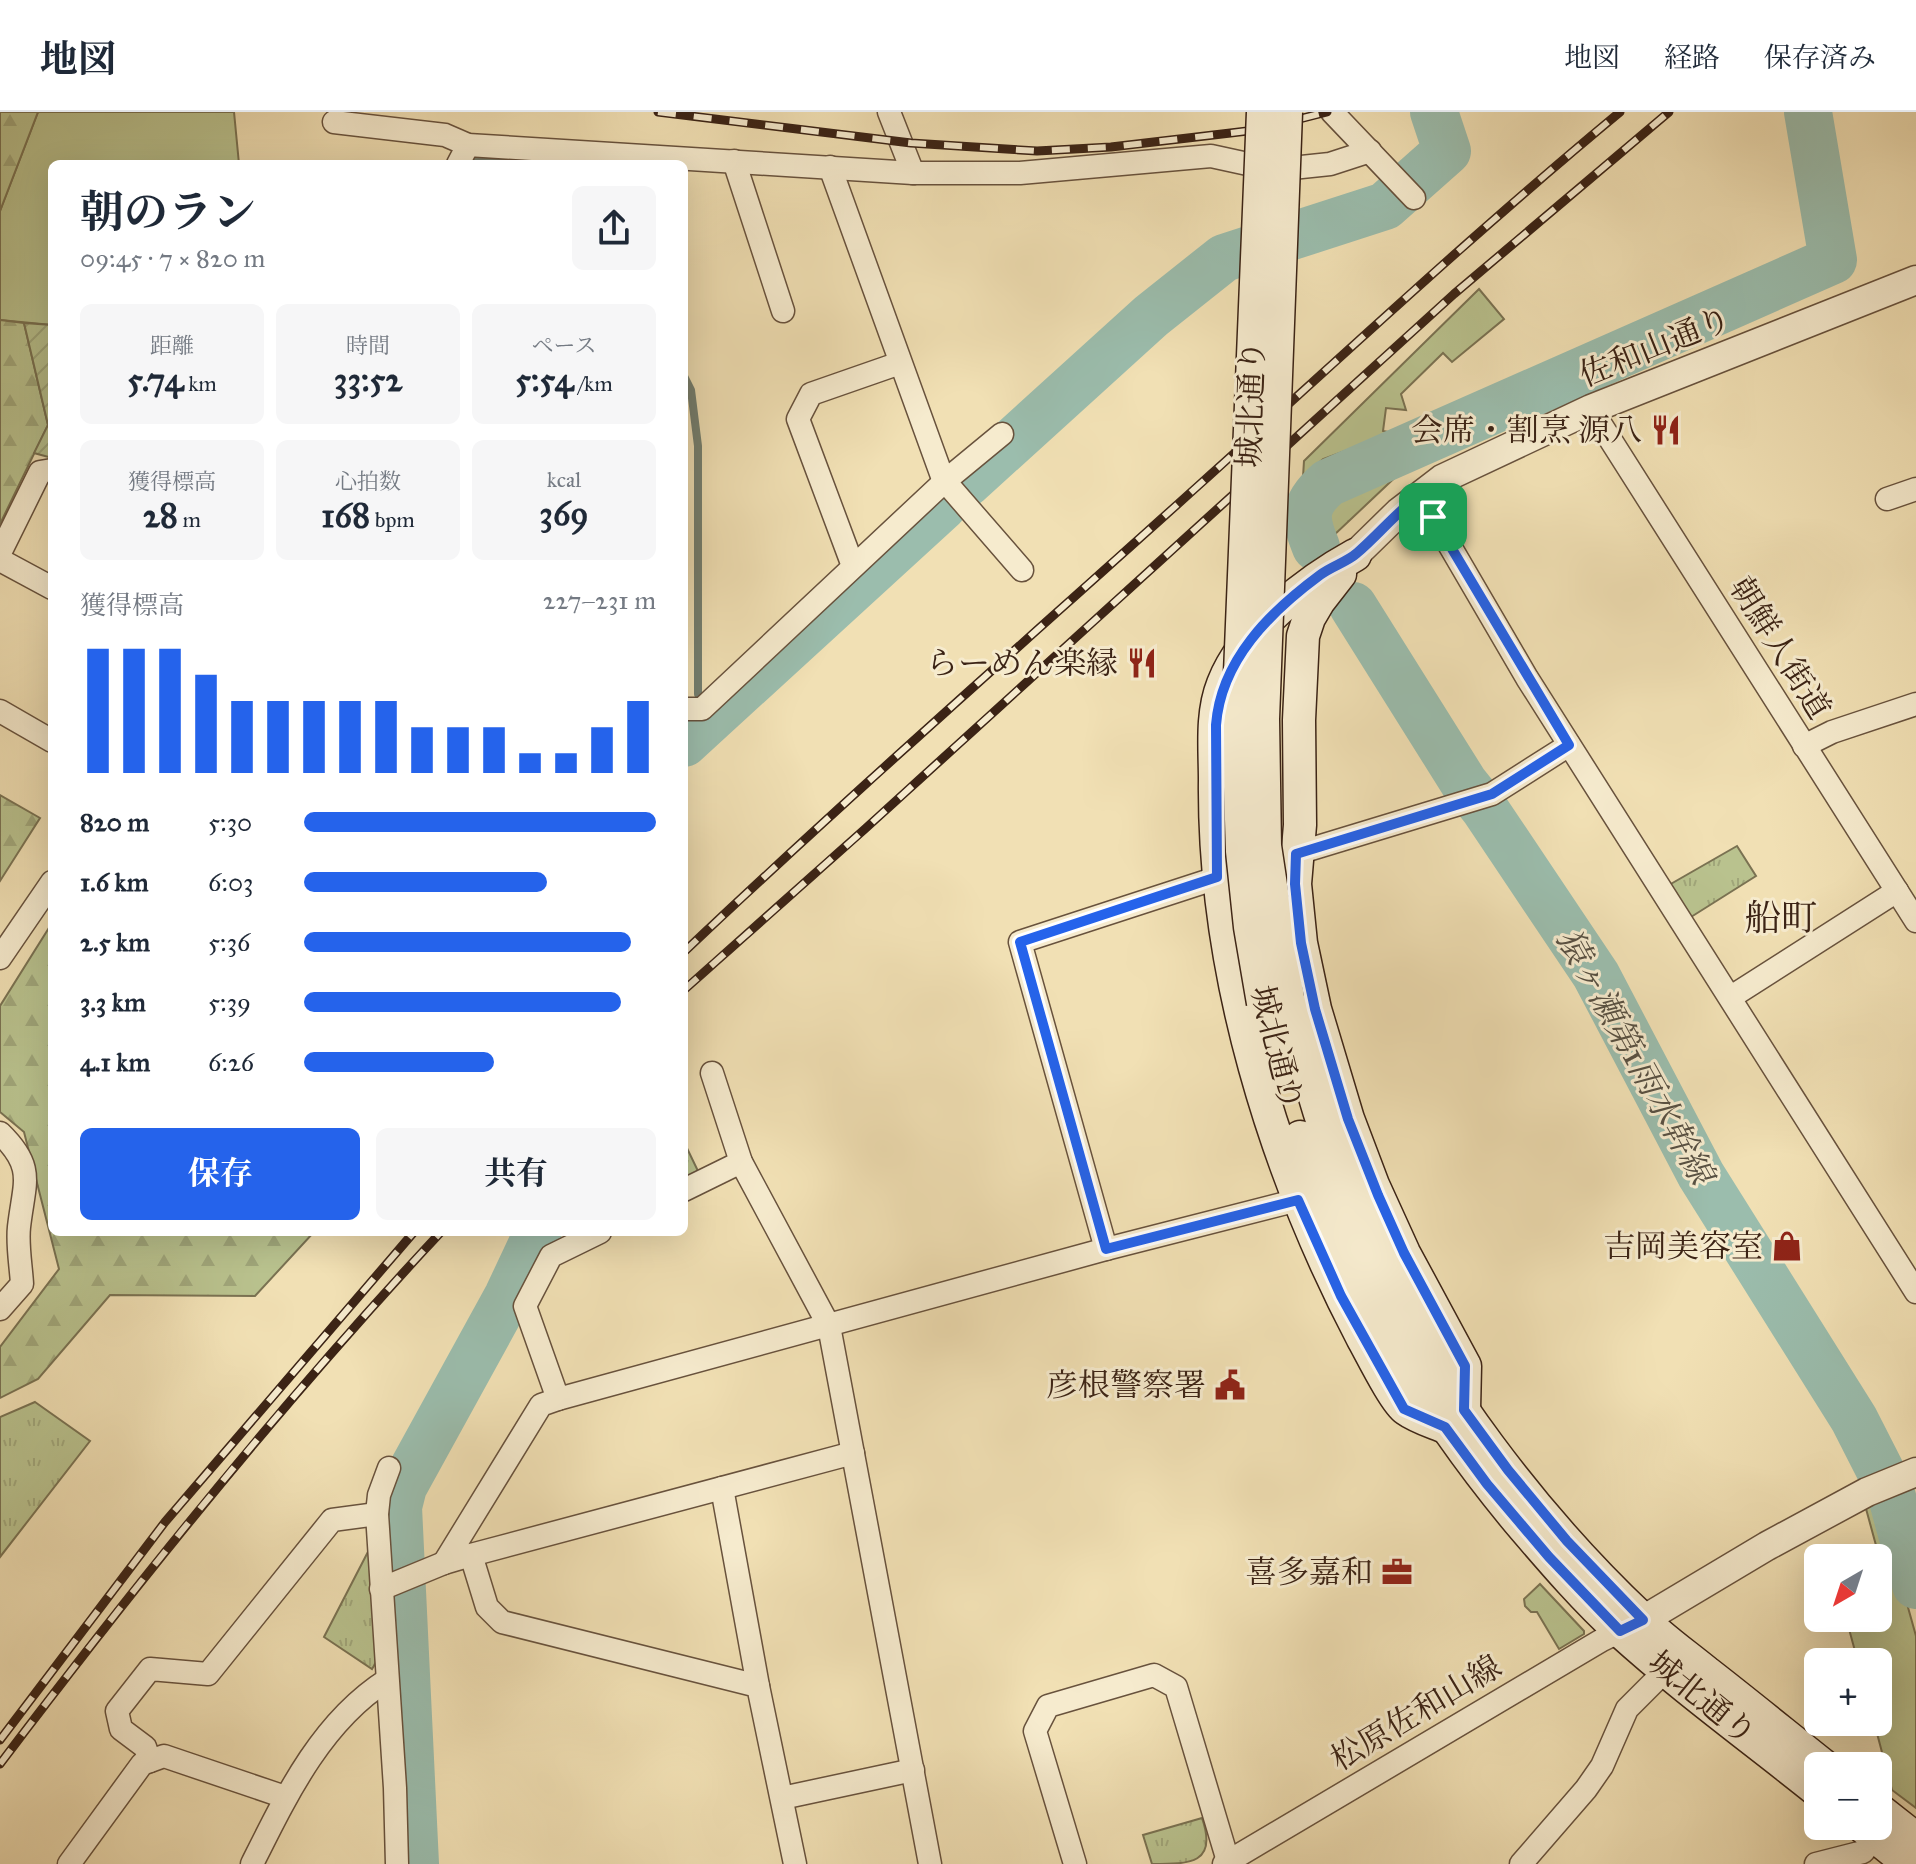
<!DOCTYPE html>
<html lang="ja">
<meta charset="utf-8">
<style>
body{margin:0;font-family:"IM FELL Great Primer","Noto Serif JP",serif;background:#f6f6f7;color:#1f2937;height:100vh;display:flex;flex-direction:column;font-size:30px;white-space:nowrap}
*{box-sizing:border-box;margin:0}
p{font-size:26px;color:#747a83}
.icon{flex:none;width:44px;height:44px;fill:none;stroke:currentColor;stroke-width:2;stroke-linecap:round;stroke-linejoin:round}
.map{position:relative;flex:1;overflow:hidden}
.sheet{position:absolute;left:48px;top:48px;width:640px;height:1076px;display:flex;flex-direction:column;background:#fff;border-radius:12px;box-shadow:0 8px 32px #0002}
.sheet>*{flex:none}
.needle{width:52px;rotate:219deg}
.controls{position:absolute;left:1804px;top:1432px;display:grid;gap:16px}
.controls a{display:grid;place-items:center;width:88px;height:88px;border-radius:12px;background:#fff;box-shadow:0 8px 32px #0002;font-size:40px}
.pin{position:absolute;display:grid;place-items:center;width:68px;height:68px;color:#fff;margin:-34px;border-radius:16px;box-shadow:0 4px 12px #0006}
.round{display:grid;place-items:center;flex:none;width:84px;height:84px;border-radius:12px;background:#f6f6f7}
.head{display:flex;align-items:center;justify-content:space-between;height:136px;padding:0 32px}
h1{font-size:44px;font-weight:700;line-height:60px}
.figures{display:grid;grid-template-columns:repeat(3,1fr);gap:12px;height:136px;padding:8px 32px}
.figures div{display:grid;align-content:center;border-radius:12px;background:#f6f6f7;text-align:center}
.figures b{font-size:34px;font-weight:700}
.figures small{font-size:22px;font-weight:400}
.figures p{font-size:22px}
.chart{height:224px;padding:16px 32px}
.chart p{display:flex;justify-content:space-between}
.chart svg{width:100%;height:144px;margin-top:8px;stroke:#2563eb;stroke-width:6}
.action{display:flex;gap:16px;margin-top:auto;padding:16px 32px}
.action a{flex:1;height:92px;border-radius:12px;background:#2563eb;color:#fff;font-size:32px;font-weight:700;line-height:92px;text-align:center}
.action a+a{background:#f6f6f7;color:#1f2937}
ul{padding:0 32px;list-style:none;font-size:26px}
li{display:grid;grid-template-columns:128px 96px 1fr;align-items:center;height:60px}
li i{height:20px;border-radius:10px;background:#2563eb}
header{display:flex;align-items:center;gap:48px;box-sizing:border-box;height:112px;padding:0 40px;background:#fff;border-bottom:2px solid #e0e1e3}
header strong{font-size:38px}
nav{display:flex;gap:44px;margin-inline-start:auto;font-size:28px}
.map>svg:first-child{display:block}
.grass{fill:#b9c28e;stroke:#7a7252;stroke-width:2}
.forest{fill:url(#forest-firs);stroke:#7a7252;stroke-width:2}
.park{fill:url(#park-tufts);stroke:#7a7252;stroke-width:2}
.garden{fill:url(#garden-furrows);stroke:#7a7252;stroke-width:2}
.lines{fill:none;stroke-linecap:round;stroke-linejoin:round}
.stream{stroke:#757f70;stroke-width:8}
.river{stroke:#9bbdad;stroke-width:48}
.minor-casing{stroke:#68523d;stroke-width:25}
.tertiary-casing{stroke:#68523d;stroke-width:31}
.secondary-casing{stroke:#3b2315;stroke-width:35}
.minor{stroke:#f6ebce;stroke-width:22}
.tertiary{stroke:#f6ebce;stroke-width:28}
.secondary{stroke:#f6ebce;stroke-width:32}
.rail-casing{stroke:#3b2315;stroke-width:9}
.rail{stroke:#f6ebce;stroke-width:6;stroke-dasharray:18;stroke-linecap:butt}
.secondary-bridge-casing{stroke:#3b2315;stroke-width:35;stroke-linecap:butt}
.secondary-bridge{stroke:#f6ebce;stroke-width:32}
.route-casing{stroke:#fff;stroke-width:16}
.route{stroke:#2563eb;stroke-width:10}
.labels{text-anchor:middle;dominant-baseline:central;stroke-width:6;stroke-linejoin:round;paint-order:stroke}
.street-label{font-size:32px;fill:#3b2315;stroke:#f6ebce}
.poi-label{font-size:32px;fill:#3b2315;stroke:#f6ebce;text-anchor:end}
.water-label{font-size:34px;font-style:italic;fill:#585143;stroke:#f6ebce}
.quarter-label{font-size:36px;fill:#3b2315;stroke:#f6ebce}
</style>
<header>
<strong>地図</strong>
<nav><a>地図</a><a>経路</a><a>保存済み</a></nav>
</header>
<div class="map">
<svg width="1916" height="1752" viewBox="0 0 1916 1752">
<defs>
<pattern id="forest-firs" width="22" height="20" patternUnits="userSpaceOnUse" patternTransform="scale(2)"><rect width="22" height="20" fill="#b9c28e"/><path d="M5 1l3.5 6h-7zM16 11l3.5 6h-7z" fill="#a0a67a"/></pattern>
<pattern id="park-tufts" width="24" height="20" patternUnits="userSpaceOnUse" patternTransform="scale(2)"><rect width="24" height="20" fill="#b9c28e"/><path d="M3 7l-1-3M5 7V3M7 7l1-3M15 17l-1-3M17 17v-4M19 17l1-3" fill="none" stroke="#a0a67a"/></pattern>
<pattern id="garden-furrows" width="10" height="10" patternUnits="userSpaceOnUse" patternTransform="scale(2)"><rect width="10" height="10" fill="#b9c28e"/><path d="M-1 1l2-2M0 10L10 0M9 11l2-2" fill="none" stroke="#a0a67a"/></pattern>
</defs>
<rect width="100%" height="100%" fill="#f1e0b4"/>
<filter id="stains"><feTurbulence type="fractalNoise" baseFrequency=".0025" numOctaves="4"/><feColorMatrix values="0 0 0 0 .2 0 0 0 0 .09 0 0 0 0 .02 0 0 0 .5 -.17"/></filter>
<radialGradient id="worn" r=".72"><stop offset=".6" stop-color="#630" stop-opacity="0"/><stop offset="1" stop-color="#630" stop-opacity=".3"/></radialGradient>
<g class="grass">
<polygon points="38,0 234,0 239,52 52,52 52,213 0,208 0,99"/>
<polygon points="1479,177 1504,207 1452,250 1443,241 1401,282 1406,298 1386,296 1383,319 1394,321 1323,347 1303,365 1304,349"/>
<polygon points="1878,1388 1916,1524 1916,1696 1892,1678 1874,1610 1878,1610 1878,1550 1858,1550 1846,1506 1878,1506 1878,1446 1860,1446 1877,1437 1865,1393"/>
<polygon points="1540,1472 1584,1519 1584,1522 1559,1537 1537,1500 1531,1500 1525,1494 1524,1487"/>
</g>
<g class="forest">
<polygon points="0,0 38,0 0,99"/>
<polygon points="0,208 24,211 48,313 0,412"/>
<polygon points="0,683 40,706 0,769"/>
<polygon points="52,811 52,1120 314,1120 255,1184 110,1183 38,1267 0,1286 0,1235 59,1157 24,1020 0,1000 0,894"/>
</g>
<g class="park">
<polygon points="1424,344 1412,355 1404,357 1332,425 1326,408 1330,387 1343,379"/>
<polygon points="1737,734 1756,764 1691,805 1669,773"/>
<polygon points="684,1030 698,1059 684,1066"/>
<polygon points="35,1290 90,1329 0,1445 0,1305"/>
<polygon points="371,1434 378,1547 372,1557 324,1525"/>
<path d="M1202,1706C1218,1752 1190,1752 1152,1752L1143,1723Z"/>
</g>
<polygon class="garden" points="24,211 52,213 52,346 34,341 48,313"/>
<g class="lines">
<g class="stream">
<polyline points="474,47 539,48 540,52"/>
<polyline points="684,264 691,278 698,334 698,582"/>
</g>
<g class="river">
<polyline points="967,371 1151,204 1224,146 1385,94 1447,39 1434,0"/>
<path d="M1316,435C1304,406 1303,393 1328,371L1833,148L1808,0"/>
<polyline points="1353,494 1464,671 1484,696 1596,863 1701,1063 1854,1307 1881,1360"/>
<polyline points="684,631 943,394"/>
<polyline points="1892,1385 1916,1473"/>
<polyline points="415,1752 398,1395 403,1375 508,1184 538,1120"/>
</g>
<g class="minor-casing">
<g id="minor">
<polyline points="889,0 913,61"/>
<polyline points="1332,0 1414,86"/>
<polyline points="334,10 445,23 468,33 913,61 1020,61 1211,44 1266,56 1292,56 1330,52 1370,39"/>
<polyline points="734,49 783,199"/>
<polyline points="458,52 468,33"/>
<polyline points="830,55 943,367 1022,458"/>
<polyline points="1591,297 1916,809"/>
<polyline points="1415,387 1433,405 1527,566 1916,1180"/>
<polyline points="1887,387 1916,377"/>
<polyline points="0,441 40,360 52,358"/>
<polyline points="0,448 52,476"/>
<polyline points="853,454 798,307 811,282 900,251"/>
<polyline points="684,597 702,597 945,369 1002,322"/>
<polyline points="0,599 52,629"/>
<polyline points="1804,634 1832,620 1916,592"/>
<polyline points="1288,744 1492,682 1569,633"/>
<polyline points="0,846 52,770"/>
<polyline points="1731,885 1897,779"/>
<polyline points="712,961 741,1050 829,1214 930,1752"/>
<path d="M0,1021C36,1056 24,1070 19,1115C17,1133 21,1154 22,1172L0,1197"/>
<polyline points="684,1078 741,1050"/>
<polyline points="1106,1137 1020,830 1232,761"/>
<polyline points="558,1287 1106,1137 1298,1088"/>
<polyline points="389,1356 379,1383 377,1402 395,1676 397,1752"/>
<polyline points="722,1376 758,1574"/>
<polyline points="471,1443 487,1495 502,1510 758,1574 795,1752"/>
<polyline points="444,1451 541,1293 558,1287 525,1194 551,1144 600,1120"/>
<polyline points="381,1477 444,1451 471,1443 853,1341"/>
<polyline points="150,1649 145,1635 121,1617 117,1599 150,1557 208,1562 332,1408 377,1402"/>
<polyline points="782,1686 913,1658"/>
<polyline points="69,1752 142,1652 164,1644 285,1685"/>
<path d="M252,1752C286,1684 321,1610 387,1568"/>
<polyline points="1075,1752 1035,1619 1048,1594 1154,1563 1176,1575 1228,1749"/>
<polyline points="1224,1752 1602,1528 1631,1514"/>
<polyline points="1521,1752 1586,1677 1602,1654 1627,1597 1666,1558"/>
<polyline points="1816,1752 1863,1740 1875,1725"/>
</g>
</g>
<g class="tertiary-casing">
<g id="tertiary">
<polyline points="1355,443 1399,400 1442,367 1591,297 1916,168"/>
<polyline points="1643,1508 1767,1434 1867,1380 1916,1360"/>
</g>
</g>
<g class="secondary-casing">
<g id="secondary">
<path d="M1355,443C1306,470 1244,518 1223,572C1211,602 1215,637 1215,668C1213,859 1274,1057 1362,1225C1370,1239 1395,1290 1406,1297C1417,1305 1433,1310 1445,1315"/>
<polyline points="1340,462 1319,489 1309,506 1303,524 1299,608 1300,713 1295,772 1301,831 1315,897 1348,1007 1373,1073 1404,1141 1465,1254 1464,1298"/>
<path d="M1288,886C1309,972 1334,1056 1371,1138C1431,1270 1536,1407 1641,1506C1661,1526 1684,1542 1706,1560C1746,1591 1785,1623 1824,1654"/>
<polyline points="1263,891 1280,958"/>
<path d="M1300,1025C1351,1172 1425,1299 1525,1417C1555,1452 1586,1488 1620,1519C1683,1576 1752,1626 1818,1679"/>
<polyline points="1878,1697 1916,1727"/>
<polyline points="1862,1714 1909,1752"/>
</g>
</g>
<use href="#minor" class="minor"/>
<use href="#tertiary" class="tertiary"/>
<use href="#secondary" class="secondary"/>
<g class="rail-casing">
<g id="rail">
<polyline points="658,0 911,31 1037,39 1111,35 1256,18 1327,0"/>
<path d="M684,840C852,681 1027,528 1199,373C1338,248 1475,120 1620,0"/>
<polyline points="684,878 866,716 1454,182 1669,0"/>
<polyline points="0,1628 165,1410 414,1120"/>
<path d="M0,1652C139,1468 283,1289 441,1120"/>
</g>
</g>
<use href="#rail" class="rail"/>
<g class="secondary-bridge-casing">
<g id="secondary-bridge">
<polyline points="1263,0 1238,610 1242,739 1250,815 1263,891"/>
<polyline points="1286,0 1263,607 1265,734 1288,886"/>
</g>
</g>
<use href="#secondary-bridge" class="secondary-bridge"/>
</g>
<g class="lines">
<g class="route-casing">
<path id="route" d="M1415,387L1433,405L1569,633L1492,682L1296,742L1295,772L1301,831L1315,897L1348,1007L1378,1083L1404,1141L1465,1254L1464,1298L1508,1358L1567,1429L1643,1508L1620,1519L1549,1445L1487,1372L1445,1315L1404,1297L1341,1184L1298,1088L1106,1137L1020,830L1217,765L1216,613C1221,548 1270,500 1320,463C1332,454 1347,450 1357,441C1377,424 1394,403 1415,387Z"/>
</g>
<use href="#route" class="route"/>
</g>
<defs>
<g id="restaurant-bare" transform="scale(2.4)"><path d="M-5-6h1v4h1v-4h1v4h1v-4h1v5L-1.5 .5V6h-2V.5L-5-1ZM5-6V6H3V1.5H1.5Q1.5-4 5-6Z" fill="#8f2418" stroke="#f6ebce" stroke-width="2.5" paint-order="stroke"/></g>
<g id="shop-bare" transform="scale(2.4)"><path d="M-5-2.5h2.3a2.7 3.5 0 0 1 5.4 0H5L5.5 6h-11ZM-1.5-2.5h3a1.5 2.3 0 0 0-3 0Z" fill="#8f2418" stroke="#f6ebce" stroke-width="2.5" paint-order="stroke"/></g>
<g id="civic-bare" transform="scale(2.4)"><path d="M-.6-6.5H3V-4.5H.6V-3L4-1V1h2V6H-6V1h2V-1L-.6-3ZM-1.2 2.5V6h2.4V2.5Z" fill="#8f2418" stroke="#f6ebce" stroke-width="2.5" paint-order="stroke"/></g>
<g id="office-bare" transform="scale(2.4)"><path d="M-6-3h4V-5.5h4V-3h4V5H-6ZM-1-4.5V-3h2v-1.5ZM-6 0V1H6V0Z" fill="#8f2418" stroke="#f6ebce" stroke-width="2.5" paint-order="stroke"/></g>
</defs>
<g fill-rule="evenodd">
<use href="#restaurant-bare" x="1666" y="318"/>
<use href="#restaurant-bare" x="1142" y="551"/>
<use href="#shop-bare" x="1787" y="1134"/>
<use href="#civic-bare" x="1230" y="1273"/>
<use href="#office-bare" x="1397" y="1460"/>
</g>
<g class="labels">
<g class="street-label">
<text transform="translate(1655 235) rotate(-22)">佐和山通り</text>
<text transform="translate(1251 292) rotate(-88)">城北通り</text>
<text transform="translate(1780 536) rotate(58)">朝鮮人街道</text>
<text transform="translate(1277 936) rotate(76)">城北通り</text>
<text transform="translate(1702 1586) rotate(39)">城北通り</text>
<text transform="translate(1416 1601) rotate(-31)">松原佐和山線</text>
</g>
<g class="poi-label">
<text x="1642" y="318">会席・割烹 源八</text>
<text x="1118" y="551">らーめん楽縁</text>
<text x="1763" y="1134">吉岡美容室</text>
<text x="1206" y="1273">彦根警察署</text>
<text x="1373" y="1460">喜多嘉和</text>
</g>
<g class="water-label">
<text transform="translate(1635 944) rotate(61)">猿ヶ瀬第1雨水幹線</text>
</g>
<g class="quarter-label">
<text x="1781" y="806">船町</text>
</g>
</g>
<rect width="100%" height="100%" filter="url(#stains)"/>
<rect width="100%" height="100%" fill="url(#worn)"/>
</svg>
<div class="controls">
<a><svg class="needle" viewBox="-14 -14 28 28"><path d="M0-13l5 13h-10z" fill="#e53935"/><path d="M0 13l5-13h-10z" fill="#747a83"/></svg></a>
<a>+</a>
<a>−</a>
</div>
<div class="pin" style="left:1433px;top:405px;background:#1e9e55"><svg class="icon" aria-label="arrive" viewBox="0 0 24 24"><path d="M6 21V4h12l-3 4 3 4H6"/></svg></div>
<section class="sheet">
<div class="head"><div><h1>朝のラン</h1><p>09:45 · 7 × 820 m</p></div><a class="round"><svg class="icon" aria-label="share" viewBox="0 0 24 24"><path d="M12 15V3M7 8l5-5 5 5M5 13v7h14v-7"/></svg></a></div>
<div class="figures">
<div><p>距離</p><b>5.74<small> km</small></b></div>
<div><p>時間</p><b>33:52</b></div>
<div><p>ペース</p><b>5:54<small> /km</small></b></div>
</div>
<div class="figures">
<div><p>獲得標高</p><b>28<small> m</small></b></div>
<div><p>心拍数</p><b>168<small> bpm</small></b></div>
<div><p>kcal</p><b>369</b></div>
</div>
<div class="chart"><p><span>獲得標高</span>227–231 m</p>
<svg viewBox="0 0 160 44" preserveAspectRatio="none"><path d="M5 44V6M15 44V6M25 44V6M35 44V14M45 44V22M55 44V22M65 44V22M75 44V22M85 44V22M95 44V30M105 44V30M115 44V30M125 44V38M135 44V38M145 44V30M155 44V22"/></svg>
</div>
<ul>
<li><b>820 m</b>5:30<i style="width:100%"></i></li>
<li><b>1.6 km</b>6:03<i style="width:69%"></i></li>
<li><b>2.5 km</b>5:36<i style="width:93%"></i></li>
<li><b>3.3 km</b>5:39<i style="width:90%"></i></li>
<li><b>4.1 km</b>6:26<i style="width:54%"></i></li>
</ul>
<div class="action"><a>保存</a><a>共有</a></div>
</section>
</div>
